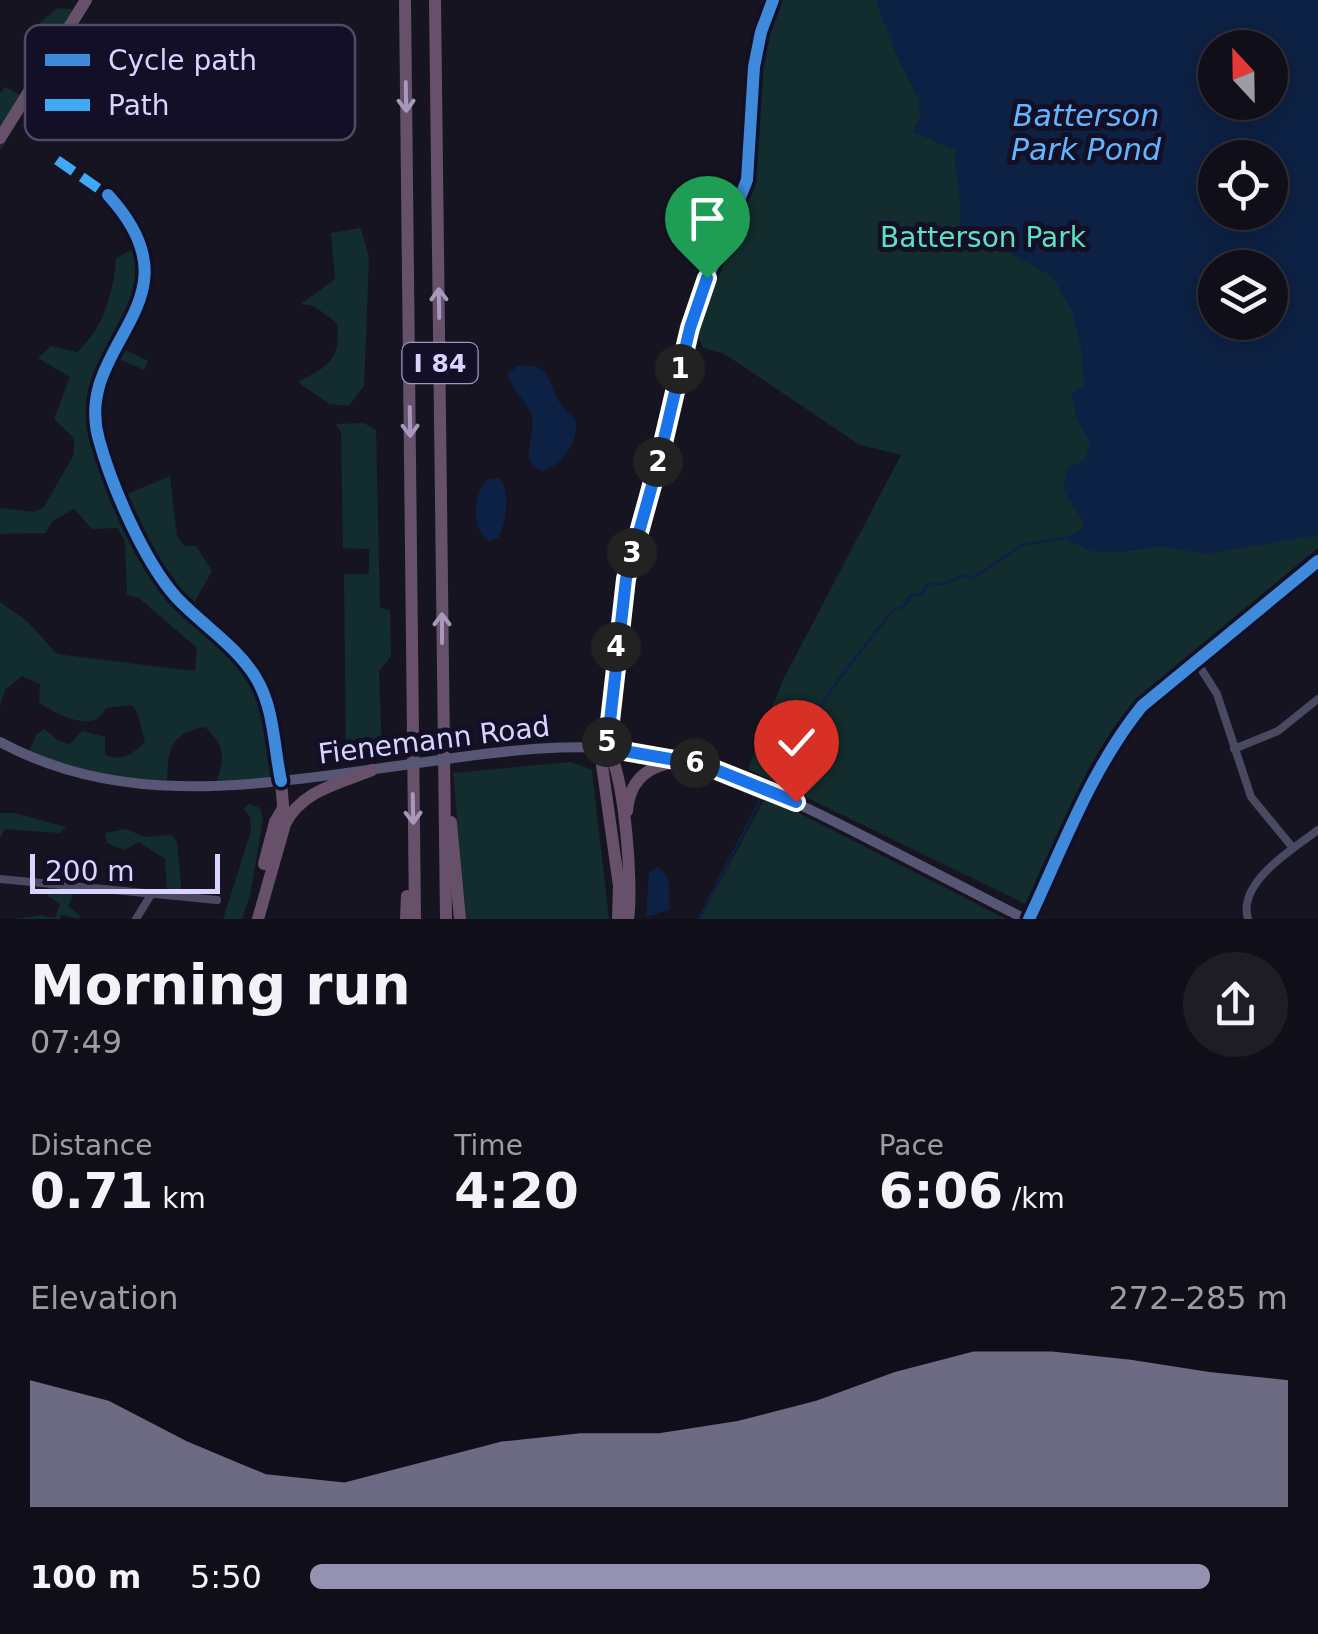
<!DOCTYPE html>
<meta charset="utf-8">
<style>
body{margin:0;font-family:"DejaVu Sans",sans-serif;background:#1e1d26;color:#f1f3f6;height:100vh;display:flex;flex-direction:column;font-size:38px;white-space:nowrap}
*{box-sizing:border-box;margin:0}
p{font-size:32px;color:#9c9ca2}
.icon{flex:none;width:55px;height:55px;fill:none;stroke:currentColor;stroke-width:2;stroke-linecap:round;stroke-linejoin:round}
.map{position:relative;height:919px;overflow:hidden}
.sheet{display:flex;flex-direction:column;background:#100f19;flex:1}
.sheet>*{flex:none}
.needle{width:65px;rotate:338deg}
.controls{position:absolute;left:1198px;top:30px;display:grid;gap:20px}
.controls a{display:grid;place-items:center;width:90px;height:90px;border-radius:50%;background:#100f19;box-shadow:0 5px 25px #0003,0 0 0 2px #302f38;font-size:50px}
.scale{position:absolute;left:30px;bottom:25px;width:190px;box-sizing:border-box;padding-left:10px;border:5px solid #d9d4ff;border-top:0;font-size:28px;line-height:35px;white-space:nowrap;color:#d9d4ff;-webkit-text-stroke:8px #130f26;paint-order:stroke}
.pin{position:absolute;display:grid;place-items:center;width:85px;height:85px;color:#fff;margin:-102px -42px;border-radius:50% 50% 50% 0;rotate:-45deg;box-shadow:0 0 10px #0007}
.pin .icon{rotate:45deg}
.km{position:absolute;width:50px;height:50px;margin:-25px;border-radius:50%;background:#222;color:#fff;font-size:28px;line-height:50px;text-align:center}
.round{display:grid;place-items:center;flex:none;width:105px;height:105px;border-radius:52px;background:#1e1d26}
.headline{display:flex;align-items:center;justify-content:space-between;height:170px;padding:0 30px}
h1{font-size:55px;font-weight:700;line-height:75px}
.metrics{display:grid;grid-template-columns:repeat(3,1fr);gap:15px;height:170px;padding:10px 30px}
.metrics div{display:grid;align-content:center}
.metrics b{font-size:50px;font-weight:700}
.metrics small{font-size:28px;font-weight:400}
.metrics p{font-size:28px}
.chart{height:280px;padding:20px 30px}
.chart p{display:flex;justify-content:space-between}
.chart svg{width:100%;height:180px;margin-top:10px;fill:#9591b1;opacity:.7}
ul{padding:0 30px;list-style:none;font-size:32px}
li{display:grid;grid-template-columns:160px 120px 1fr;align-items:center;height:75px}
li i{height:25px;border-radius:12px;background:#9591b1}
.map>svg:first-child{display:block}
.green{fill:#132c2d;fill-rule:evenodd}
.water{fill:#0d2144;fill-rule:evenodd}
.lines{fill:none;stroke-linecap:round;stroke-linejoin:round}
.stream{stroke:#0d2144;stroke-width:2.5}
.street{stroke:#4a4962;stroke-width:8}
.secondary{stroke:#575674;stroke-width:10}
.highway{stroke:#67516a;stroke-width:12}
.secondary-bridge{stroke:#575674;stroke-width:10}
.quiet{stroke:#3fa9f5;stroke-width:10;stroke-dasharray:20 10;stroke-linecap:butt}
.cycleway-casing{stroke:#130f26;stroke-width:19}
.cycleway{stroke:#408adc;stroke-width:12}
.oneway{stroke:#a699bc}
.route-casing{stroke:#fff;stroke-width:20}
.route{stroke:#1a73e8;stroke-width:12}
.labels{text-anchor:middle;dominant-baseline:central;stroke-width:10;stroke-linejoin:round;paint-order:stroke}
.shield{fill:#130f26;stroke:#9e99be;stroke-width:2.5}
.shield-label{font-size:25px;font-weight:bold;fill:#d9d4ff}
.park-label{font-size:28px;fill:#5fe0c0;stroke:#130f26}
.street-label{font-size:28px;fill:#d9d4ff;stroke:#130f26}
.water-label{font-size:30px;font-style:italic;fill:#62b6ff;stroke:#130f26}
.key{fill:#130f26;stroke:#4e4a67;stroke-width:2.5}
.key-label{font-size:28px;fill:#d9d4ff}
</style>
<div class="map">
<svg width="1318" height="919" viewBox="0 0 1318 919">
<rect width="100%" height="100%" fill="#161421"/>
<g class="green">
<polygon points="92,0 0,151 0,93 5,87 25,97 42,69 27,52 40,23 57,8 79,10"/>
<path d="M782,0H1318V548L1144,692C1091,742 1060,835 1029,901L1025,904L748,769L783,680L901,455L860,445L723,353L703,348L697,334L702,314L754,185L761,68L770,30ZM1215,48H1270V102H1215ZM1215,158H1270V212H1215ZM1215,268H1270V322H1215Z"/>
<path d="M361,228L369,258L364,386L349,406L329,404L298,382C329,366 341,360 337,323L314,306L301,304L335,279L331,233Z"/>
<path d="M148,242L143,311L124,349L148,361L144,370L112,356C83,408 104,445 122,496L170,476L177,536L184,546H196L212,571L189,612L245,666L263,694L281,781L215,788C223,759 229,750 205,727C166,734 168,753 167,789L27,755L37,734L45,729L57,740L70,744L82,731L105,737V755C123,762 132,754 145,742L138,715L132,705L106,708C94,735 57,714 39,703L40,684L22,676L5,690L0,706V602L27,621L57,654L185,670H195L197,648L139,598L127,595L125,541L117,528L92,529L74,509L53,521L45,533L0,534V508L34,512L44,507L74,454V438L54,419L70,377L38,358L51,346L77,352C103,329 114,292 116,258Z"/>
<polygon points="364,423 376,430 380,607 390,611 391,656 379,671 382,752 352,750 346,753 344,574 369,574 369,549 343,548 341,433 336,424"/>
<polygon points="571,762 592,770 609,919 466,919 453,773"/>
<polygon points="766,796 1006,919 700,919"/>
<polygon points="249,804 260,808 263,820 250,895 242,919 223,919 251,831 250,818 244,809"/>
<polygon points="0,813 15,813 66,827 60,833 5,829 0,839"/>
<polygon points="127,829 144,837 171,835 177,842 182,895 167,894 165,859 139,842 124,850 107,843 105,833"/>
<polygon points="48,883 77,886 68,906 81,917 79,919 62,915 60,919 15,919 41,915 55,918 60,904 48,896"/>
</g>
<g class="water">
<path d="M876,0H1318V535L1204,554L1162,546L1121,552L1090,551L1063,538L1080,531L1084,522L1063,490L1066,469L1085,460L1090,443L1077,419L1071,393L1084,385L1081,348L1072,312L1053,277L959,225C964,200 954,176 955,150L913,132L920,117L919,101L892,45ZM1215,48H1270V102H1215ZM1215,158H1270V212H1215ZM1215,268H1270V322H1215Z"/>
<path d="M518,366C556,362 546,389 564,408C567,413 572,416 576,421C578,442 563,464 543,471C515,461 539,434 531,413C526,402 514,391 508,378V373Z"/>
<path d="M499,478C511,490 506,522 499,537L489,541C470,528 473,495 487,480Z"/>
<path d="M658,867C673,875 669,895 669,910L646,917L649,873Z"/>
</g>
<g class="lines">
<g class="stream">
<polyline points="772,777 839,679 893,610 904,606 912,594 921,595 929,583 944,584 965,575 971,579 1022,545 1063,538"/>
<polyline points="699,919 760,800"/>
</g>
<g class="street">
<path d="M108,195C207,303 71,342 99,440C112,487 144,561 176,597C201,624 237,646 256,678C274,707 274,748 281,781"/>
<polyline points="1196,661 1217,694 1251,797 1293,848"/>
<polyline points="607,748 626,579 694,312 747,180 754,67 761,32 773,0"/>
<polyline points="1234,749 1278,731 1318,699"/>
<polyline points="0,879 217,900"/>
<polyline points="136,919 152,893"/>
<path d="M1248,919C1237,882 1293,849 1318,830"/>
</g>
<g class="secondary">
<path d="M0,742C125,810 263,784 397,766"/>
<path d="M461,757C514,750 567,744 620,749C711,759 789,798 869,839C921,866 973,892 1025,919"/>
<path d="M1029,919C1063,847 1091,769 1142,706L1318,561"/>
</g>
<g class="highway">
<polyline points="405,0 415,919"/>
<polyline points="435,0 446,919"/>
<polyline points="0,138 86,0"/>
<path d="M607,748C625,774 633,886 628,919"/>
<polyline points="607,748 602,765 619,886 618,919"/>
<polyline points="281,781 284,817"/>
<path d="M627,811C630,775 654,762 689,761"/>
<polyline points="451,822 460,919"/>
<polyline points="264,864 275,822 282,810"/>
<path d="M258,919L285,824C302,790 339,784 372,770"/>
<polyline points="406,919 407,896"/>
</g>
<polyline class="secondary-bridge" points="397,766 461,757"/>
<polyline class="quiet" points="57,160 108,195"/>
<g class="cycleway-casing">
<g id="cycleway">
<path d="M108,195C207,303 71,342 99,440C112,487 144,561 176,597C201,624 237,646 256,678C274,707 274,748 281,781"/>
<polyline points="607,748 626,579 694,312 747,180 754,67 761,32 773,0"/>
<path d="M1029,919C1063,847 1091,769 1142,706L1318,561"/>
</g>
</g>
<use href="#cycleway" class="cycleway"/>
</g>
<defs><path id="oneway-shaft" d="M-6 0H5M1.5-3L5.5 0L1.5 3" fill="none" stroke-width="1.6" stroke-linecap="round" stroke-linejoin="round" transform="scale(2.5)"/></defs>
<g class="oneway">
<use href="#oneway-shaft" transform="translate(406 97) rotate(89)"/>
<use href="#oneway-shaft" transform="translate(439 303) rotate(-91)"/>
<use href="#oneway-shaft" transform="translate(410 422) rotate(89)"/>
<use href="#oneway-shaft" transform="translate(442 628) rotate(-90)"/>
<use href="#oneway-shaft" transform="translate(413 809) rotate(89)"/>
</g>
<g class="lines">
<g class="route-casing">
<polyline id="route" points="707,278 690,328 659,460 626,579 607,748 704,765 796,802"/>
</g>
<use href="#route" class="route"/>
</g>
<g class="labels">
<rect class="shield" x="402.5" y="343" width="75" height="40" rx="8"/>
<g class="shield-label">
<text x="440" y="363">I 84</text>
</g>
<g class="park-label">
<text x="983" y="237">Batterson Park</text>
</g>
<g class="street-label">
<text transform="translate(434 740) rotate(-7)">Fienemann Road</text>
</g>
<g class="water-label">
<text x="1086" y="115">Batterson<tspan x="1086" dy="34">Park Pond</tspan></text>
</g>
</g>
<rect x="25" y="25" width="330" height="115" rx="15" class="key"/>
<rect x="45" y="54" width="45" height="12" fill="#408adc"/>
<rect x="45" y="99" width="45" height="12" fill="#3fa9f5"/>
<g class="key-label">
<text x="108" y="70">Cycle path</text>
<text x="108" y="115">Path</text>
</g>
</svg>
<div class="controls">
<a><svg class="needle" viewBox="-14 -14 28 28"><path d="M0-13l5 13h-10z" fill="#e53935"/><path d="M0 13l5-13h-10z" fill="#9c9ca2"/></svg></a>
<a><svg class="icon" aria-label="locate" viewBox="0 0 24 24"><circle cx="12" cy="12" r="6"/><path d="M12 2v4M12 18v4M2 12h4M18 12h4"/></svg></a>
<a><svg class="icon" aria-label="layers" viewBox="0 0 24 24"><path d="M12 4l9 5-9 5-9-5zM3 14l9 5 9-5"/></svg></a>
</div>
<div class="scale">200 m</div>
<div class="pin" style="left:707px;top:278px;background:#1e9e55"><svg class="icon" aria-label="arrive" viewBox="0 0 24 24"><path d="M6 21V4h12l-3 4 3 4H6"/></svg></div>
<div class="pin" style="left:796px;top:802px;background:#d93025"><svg class="icon" aria-label="check" viewBox="0 0 24 24"><path d="M5 12l5 5 9-10"/></svg></div>
<b class="km" style="left:680px;top:369px">1</b>
<b class="km" style="left:658px;top:462px">2</b>
<b class="km" style="left:632px;top:553px">3</b>
<b class="km" style="left:616px;top:647px">4</b>
<b class="km" style="left:607px;top:742px">5</b>
<b class="km" style="left:695px;top:763px">6</b>
</div>
<section class="sheet">
<div class="headline"><div><h1>Morning run</h1><p>07:49</p></div><a class="round"><svg class="icon" aria-label="share" viewBox="0 0 24 24"><path d="M12 15V3M7 8l5-5 5 5M5 13v7h14v-7"/></svg></a></div>
<div class="metrics">
<div><p>Distance</p><b>0.71<small> km</small></b></div>
<div><p>Time</p><b>4:20</b></div>
<div><p>Pace</p><b>6:06<small> /km</small></b></div>
</div>
<div class="chart"><p><span>Elevation</span>272–285 m</p>
<svg viewBox="0 0 160 44" preserveAspectRatio="none"><path d="M0 44V13L10 18L20 28L30 36L40 38L50 33L60 28L70 26L80 26L90 23L100 18L110 11L120 6L130 6L140 8L150 11L160 13V44z"/></svg>
</div>
<ul>
<li><b>100 m</b>5:50<i style="width:92%"></i></li>
</ul>
</section>
